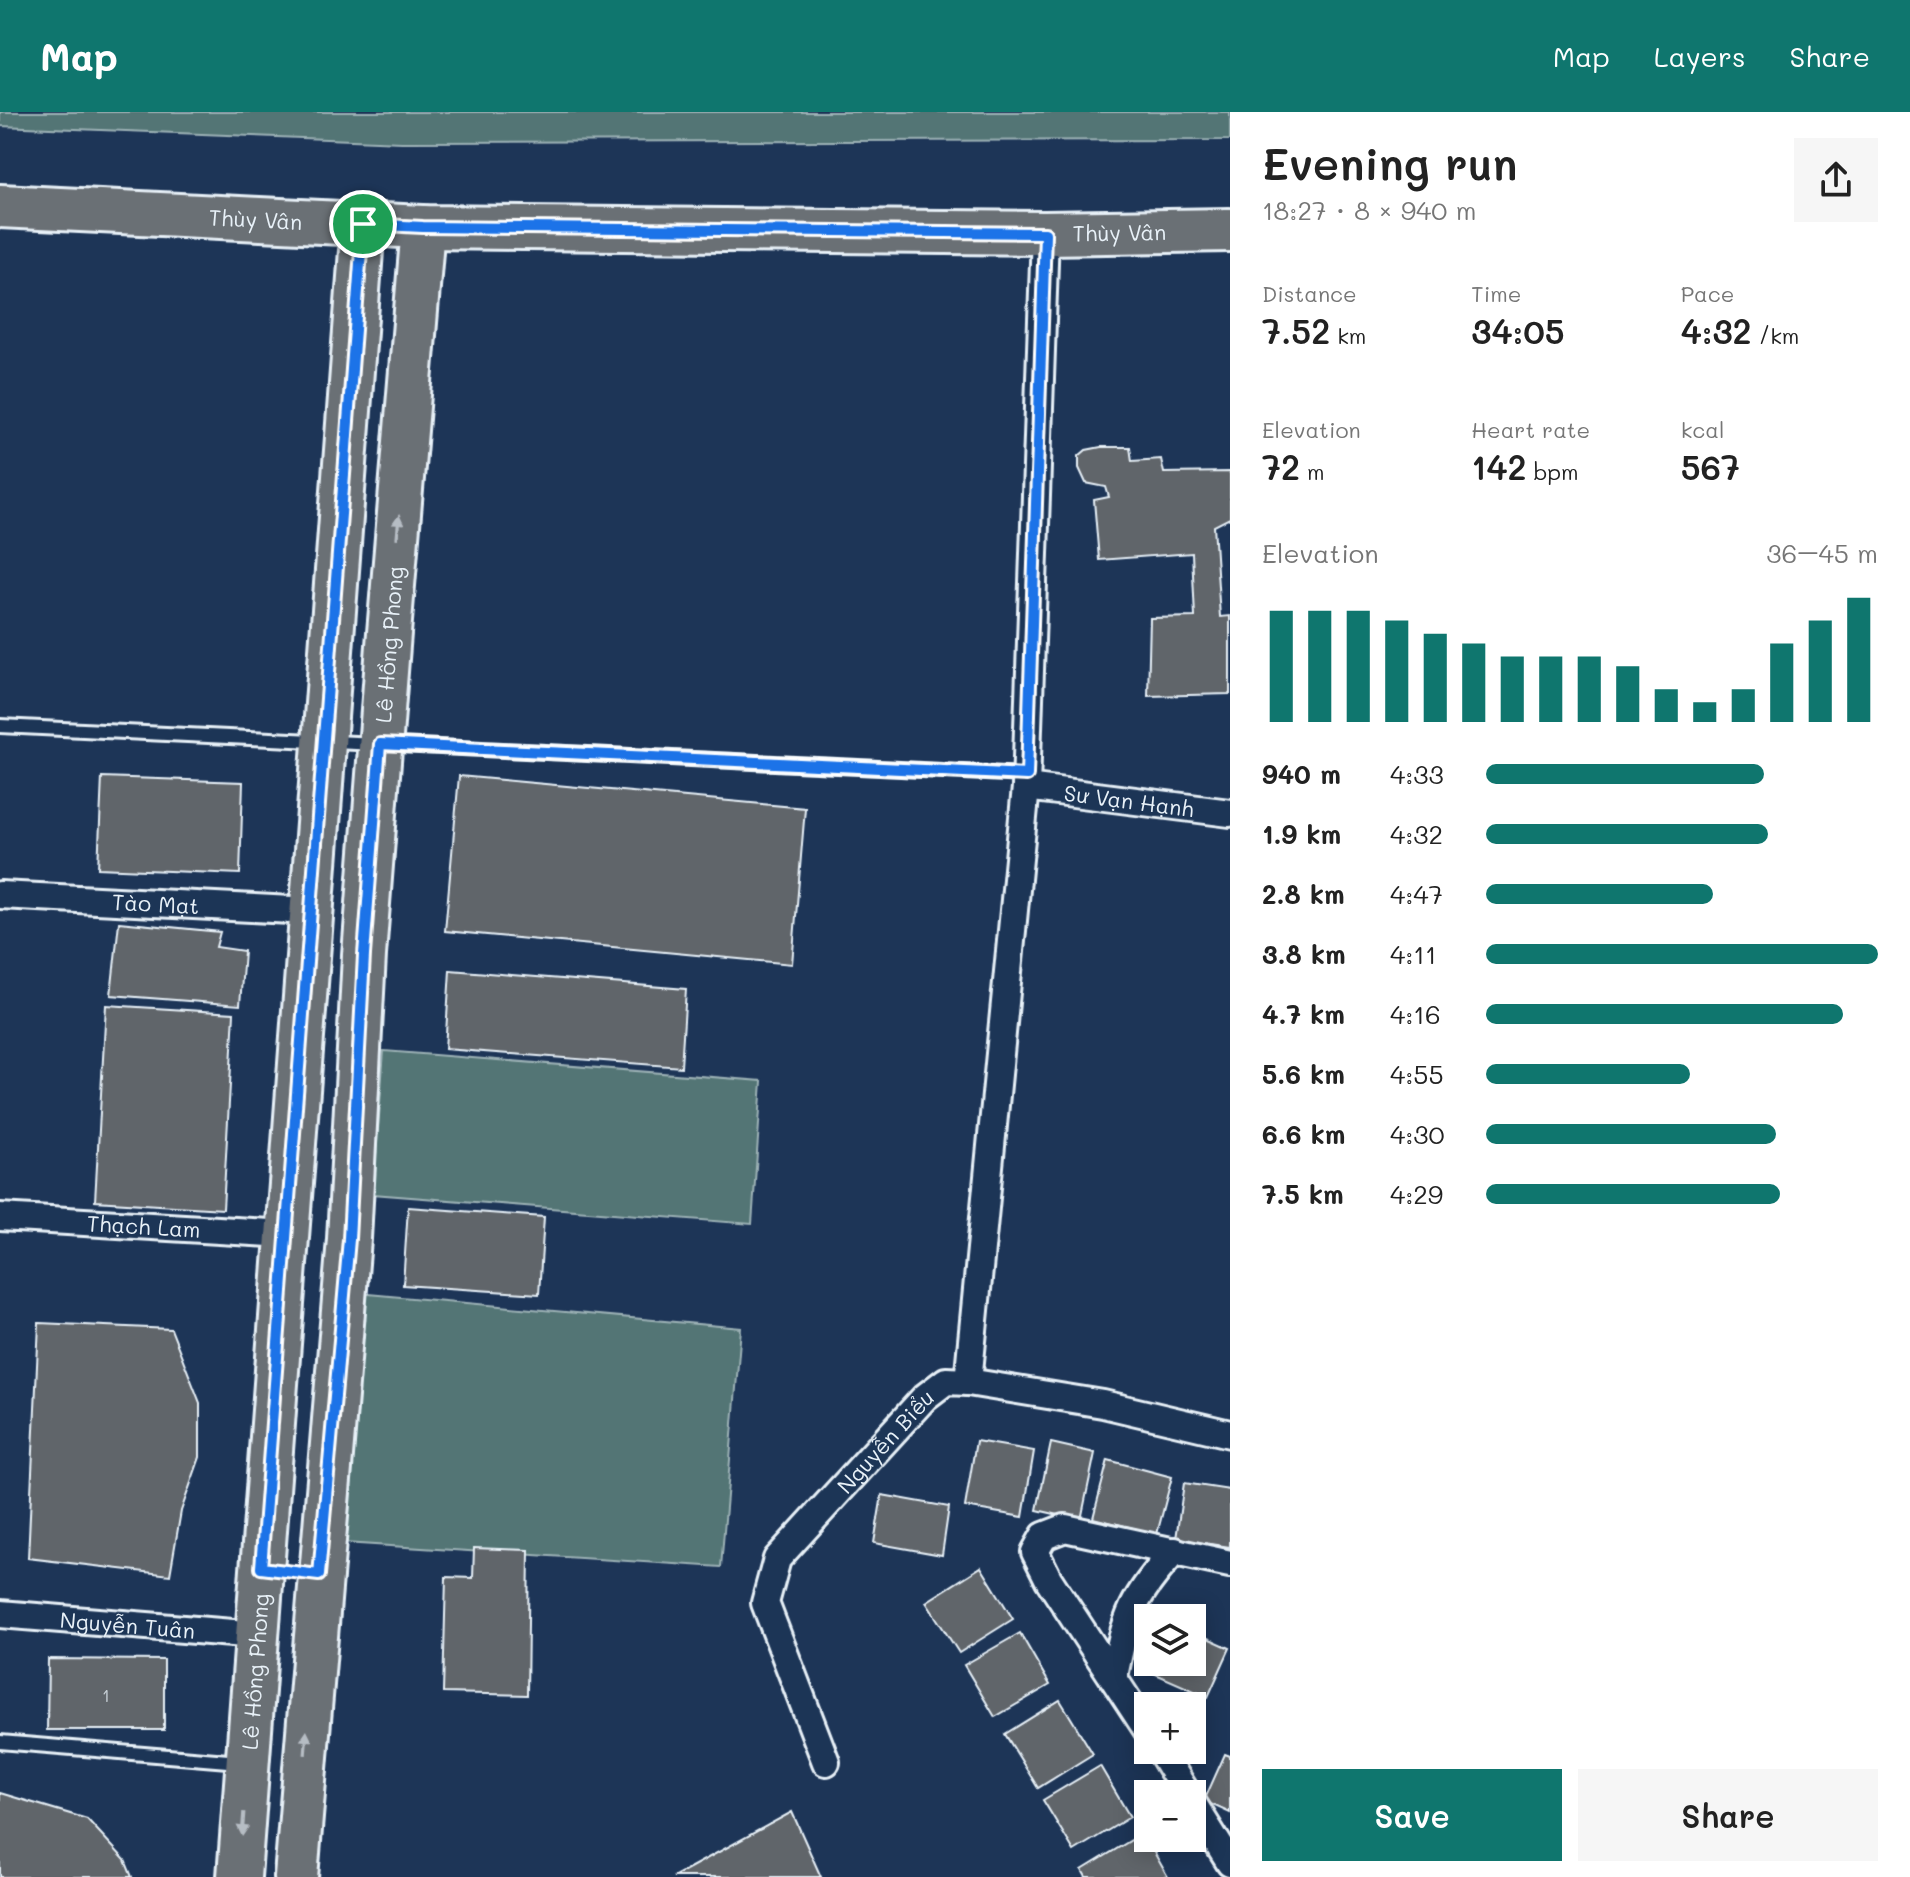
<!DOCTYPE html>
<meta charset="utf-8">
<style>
body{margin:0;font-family:Mali,sans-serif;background:#f6f6f6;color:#222;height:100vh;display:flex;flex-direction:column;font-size:30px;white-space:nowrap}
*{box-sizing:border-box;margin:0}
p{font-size:26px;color:#767676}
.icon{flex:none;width:44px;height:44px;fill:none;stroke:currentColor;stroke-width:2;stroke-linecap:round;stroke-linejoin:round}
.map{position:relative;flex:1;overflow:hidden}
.panel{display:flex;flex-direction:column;background:#fff;width:680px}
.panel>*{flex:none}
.controls{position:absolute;left:1134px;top:1492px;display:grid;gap:16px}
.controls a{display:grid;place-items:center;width:72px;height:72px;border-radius:0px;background:#fff;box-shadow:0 4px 20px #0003;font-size:40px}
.pin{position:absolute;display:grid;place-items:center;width:68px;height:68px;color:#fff;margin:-34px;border:4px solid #fff;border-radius:50%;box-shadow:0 2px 8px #0007}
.round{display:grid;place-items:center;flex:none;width:84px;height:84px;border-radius:0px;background:#f6f6f6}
.summary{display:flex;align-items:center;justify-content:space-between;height:136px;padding:0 32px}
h1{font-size:44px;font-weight:600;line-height:60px}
.figures{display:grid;grid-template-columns:repeat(3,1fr);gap:12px;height:136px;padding:8px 32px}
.figures div{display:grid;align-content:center}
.figures b{font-size:34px;font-weight:600}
.figures small{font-size:22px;font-weight:400}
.figures p{font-size:22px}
.chart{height:224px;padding:16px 32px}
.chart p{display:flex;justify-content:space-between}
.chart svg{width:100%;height:144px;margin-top:8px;stroke:#0f766e;stroke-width:6}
.primary-button{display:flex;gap:16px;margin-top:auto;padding:16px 32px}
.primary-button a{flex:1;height:92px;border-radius:0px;background:#0f766e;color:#fff;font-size:32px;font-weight:600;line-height:92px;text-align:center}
.primary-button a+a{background:#f6f6f6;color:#222}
ul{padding:0 32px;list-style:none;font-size:26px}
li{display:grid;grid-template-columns:128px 96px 1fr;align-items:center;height:60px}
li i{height:20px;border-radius:10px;background:#0f766e}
header{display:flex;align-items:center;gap:48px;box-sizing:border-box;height:112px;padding:0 40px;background:#0f766e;color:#fff}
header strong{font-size:38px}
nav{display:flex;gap:44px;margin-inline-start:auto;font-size:28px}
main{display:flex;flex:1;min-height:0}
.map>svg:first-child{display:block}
.green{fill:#527474;stroke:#9db2b6;stroke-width:2}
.building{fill:#60656b;stroke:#e8f1f8;stroke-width:2}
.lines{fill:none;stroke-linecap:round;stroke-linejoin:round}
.lane-casing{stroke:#e8f1f8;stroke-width:18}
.street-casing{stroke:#e8f1f8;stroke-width:32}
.primary-casing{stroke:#e8f1f8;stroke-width:48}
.lane{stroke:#1d3557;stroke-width:12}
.street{stroke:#1d3557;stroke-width:26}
.primary{stroke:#6b6f75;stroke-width:42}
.oneway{fill:#b6bdc4}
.route-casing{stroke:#fff;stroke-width:16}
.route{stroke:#1a73e8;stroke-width:10}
.labels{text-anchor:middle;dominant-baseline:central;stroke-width:7;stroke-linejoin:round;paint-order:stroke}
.number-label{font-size:18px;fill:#c6ced5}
.street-label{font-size:22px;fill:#e8f1f8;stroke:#1d3557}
</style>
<header>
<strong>Map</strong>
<nav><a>Map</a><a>Layers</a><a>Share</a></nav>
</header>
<main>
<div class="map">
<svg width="1230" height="1765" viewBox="0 0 1230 1765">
<rect width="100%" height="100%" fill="#1d3557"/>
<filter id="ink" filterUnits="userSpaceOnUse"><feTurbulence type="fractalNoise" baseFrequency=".0125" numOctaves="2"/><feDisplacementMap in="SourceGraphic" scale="16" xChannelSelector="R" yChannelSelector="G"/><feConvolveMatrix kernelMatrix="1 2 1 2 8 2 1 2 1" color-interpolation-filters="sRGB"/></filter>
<g filter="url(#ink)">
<g class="green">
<polygon points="0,0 1230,0 1230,28 402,30 0,14"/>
<polygon points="384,939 762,969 752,1112 373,1082"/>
<polygon points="357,1181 741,1216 721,1455 344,1431"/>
</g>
<g class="building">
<polygon points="1101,335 1130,335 1132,349 1161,347 1164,361 1230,360 1230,406 1214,414 1220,505 1230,504 1230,582 1148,584 1150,506 1195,505 1192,441 1099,448 1094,388 1109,385 1106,375 1086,371 1079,356 1079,344 1086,338"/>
<polygon points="459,664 805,696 792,852 445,819"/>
<polygon points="102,665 243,670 240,762 98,756"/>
<polygon points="119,810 220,820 216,835 244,839 240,893 111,883"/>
<polygon points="450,858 686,877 681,955 445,937"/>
<polygon points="106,893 234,901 223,1097 95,1089"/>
<polygon points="408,1095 544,1105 539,1182 403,1173"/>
<polygon points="39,1211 171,1217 200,1291 200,1345 181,1399 170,1463 28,1446"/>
<polygon points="976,1329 1034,1339 1023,1405 965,1395"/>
<polygon points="1051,1331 1095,1341 1081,1408 1037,1398"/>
<polygon points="1108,1348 1172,1365 1157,1422 1093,1406"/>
<polygon points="1184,1371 1230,1378 1230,1435 1176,1427"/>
<polygon points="882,1383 949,1395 942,1443 874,1431"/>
<polygon points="474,1436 529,1438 527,1583 443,1581 446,1465 473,1466"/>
<polygon points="981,1455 1013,1507 959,1541 926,1490"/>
<polygon points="1192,1519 1230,1536 1208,1585 1151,1560 1155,1550 1192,1550"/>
<polygon points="1020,1521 1050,1573 995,1605 964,1553"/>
<polygon points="48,1547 164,1548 164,1618 47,1618"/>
<polygon points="1060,1588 1093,1642 1038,1676 1005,1622"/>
<polygon points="1225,1642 1230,1644 1230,1701 1204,1689"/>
<polygon points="1100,1654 1130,1705 1074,1739 1043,1688"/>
<polygon points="0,1681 87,1707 125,1748 132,1765 0,1765"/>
<polygon points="792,1700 821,1765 673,1765"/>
<polygon points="1143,1721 1168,1765 1086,1765 1082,1758"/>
</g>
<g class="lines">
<g class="lane-casing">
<g id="lane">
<polyline points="0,614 1027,663"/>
<polyline points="0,1630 240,1650"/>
</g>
</g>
<g class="street-casing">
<g id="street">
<path id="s1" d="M1026,675L1230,701"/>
<path id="s2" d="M0,783L311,799"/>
<path id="s3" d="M0,1105L287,1122"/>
<polyline points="968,1270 1026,675 1045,121"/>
<path id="s4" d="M0,1502L257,1523"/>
<path d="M1114,1565C1125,1505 1133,1484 1175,1439"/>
<polyline points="1148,1619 1049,1468 1035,1440 1044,1424 1065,1416 1230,1452"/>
<polyline points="1160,1638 1187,1682"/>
<path id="s5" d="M826,1650L765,1491L777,1447L925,1285L946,1269L968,1270L1103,1292L1230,1322"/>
<polyline points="1192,1690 1230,1751"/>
</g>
</g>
<g class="primary-casing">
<g id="primary">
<path id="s6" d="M0,94L423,115L1045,121L1230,118"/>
<path id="s7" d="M239,1765L363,112"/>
<path id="s8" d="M296,1765L349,1127L364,843L389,521L423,115"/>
</g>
</g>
<use href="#lane" class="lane"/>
<use href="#street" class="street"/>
<use href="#primary" class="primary"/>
</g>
<defs><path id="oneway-solid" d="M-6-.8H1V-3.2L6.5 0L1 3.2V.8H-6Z" transform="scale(2)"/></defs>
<g class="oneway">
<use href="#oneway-solid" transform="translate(398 415) rotate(-85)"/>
<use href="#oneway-solid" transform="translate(306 1631) rotate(-86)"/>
<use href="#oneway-solid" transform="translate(243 1712) rotate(94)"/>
</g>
</g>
<g class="lines" filter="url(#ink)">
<g class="route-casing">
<polygon id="route" points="363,112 423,115 1045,121 1027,663 380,632 364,843 349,1127 319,1463 261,1456"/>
</g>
<use href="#route" class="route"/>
</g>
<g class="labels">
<g class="number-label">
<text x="106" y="1583">1</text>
</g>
<g class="street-label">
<text stroke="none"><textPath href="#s6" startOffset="256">Thùy Vân</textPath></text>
<text stroke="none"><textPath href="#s6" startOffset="1120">Thùy Vân</textPath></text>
<text stroke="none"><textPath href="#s8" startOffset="1236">Lê Hồng Phong</textPath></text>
<text stroke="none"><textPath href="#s1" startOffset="104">Sư Vạn Hạnh</textPath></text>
<text stroke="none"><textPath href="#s2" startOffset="156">Tào Mạt</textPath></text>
<text stroke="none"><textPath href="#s3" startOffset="144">Thạch Lam</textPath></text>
<text stroke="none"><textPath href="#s5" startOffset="376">Nguyễn Biểu</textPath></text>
<text stroke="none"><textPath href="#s4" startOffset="128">Nguyễn Tuân</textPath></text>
<text stroke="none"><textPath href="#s7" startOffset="206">Lê Hồng Phong</textPath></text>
</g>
</g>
</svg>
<div class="controls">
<a><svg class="icon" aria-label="layers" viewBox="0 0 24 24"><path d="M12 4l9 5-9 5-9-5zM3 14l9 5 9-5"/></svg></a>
<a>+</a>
<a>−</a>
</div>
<div class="pin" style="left:363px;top:112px;background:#1e9e55"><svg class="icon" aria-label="arrive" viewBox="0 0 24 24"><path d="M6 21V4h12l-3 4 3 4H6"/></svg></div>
</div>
<section class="panel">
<div class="summary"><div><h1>Evening run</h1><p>18:27 · 8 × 940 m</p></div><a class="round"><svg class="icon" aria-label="share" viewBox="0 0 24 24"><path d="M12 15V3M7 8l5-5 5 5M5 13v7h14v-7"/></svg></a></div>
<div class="figures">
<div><p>Distance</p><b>7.52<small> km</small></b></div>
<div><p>Time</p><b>34:05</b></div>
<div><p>Pace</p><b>4:32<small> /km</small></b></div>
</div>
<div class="figures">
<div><p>Elevation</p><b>72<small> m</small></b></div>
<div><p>Heart rate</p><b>142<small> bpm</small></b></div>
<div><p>kcal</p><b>567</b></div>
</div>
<div class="chart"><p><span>Elevation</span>36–45 m</p>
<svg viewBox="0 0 160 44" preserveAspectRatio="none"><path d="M5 44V10M15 44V10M25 44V10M35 44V13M45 44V17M55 44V20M65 44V24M75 44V24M85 44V24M95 44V27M105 44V34M115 44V38M125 44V34M135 44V20M145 44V13M155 44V6"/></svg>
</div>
<ul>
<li><b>940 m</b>4:33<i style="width:71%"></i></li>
<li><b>1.9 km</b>4:32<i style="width:72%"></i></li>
<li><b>2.8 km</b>4:47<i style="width:58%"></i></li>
<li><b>3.8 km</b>4:11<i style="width:100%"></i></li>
<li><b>4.7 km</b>4:16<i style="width:91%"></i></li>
<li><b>5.6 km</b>4:55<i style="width:52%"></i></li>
<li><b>6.6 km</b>4:30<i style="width:74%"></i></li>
<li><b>7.5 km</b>4:29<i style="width:75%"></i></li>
</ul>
<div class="primary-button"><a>Save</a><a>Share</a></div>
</section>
</main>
